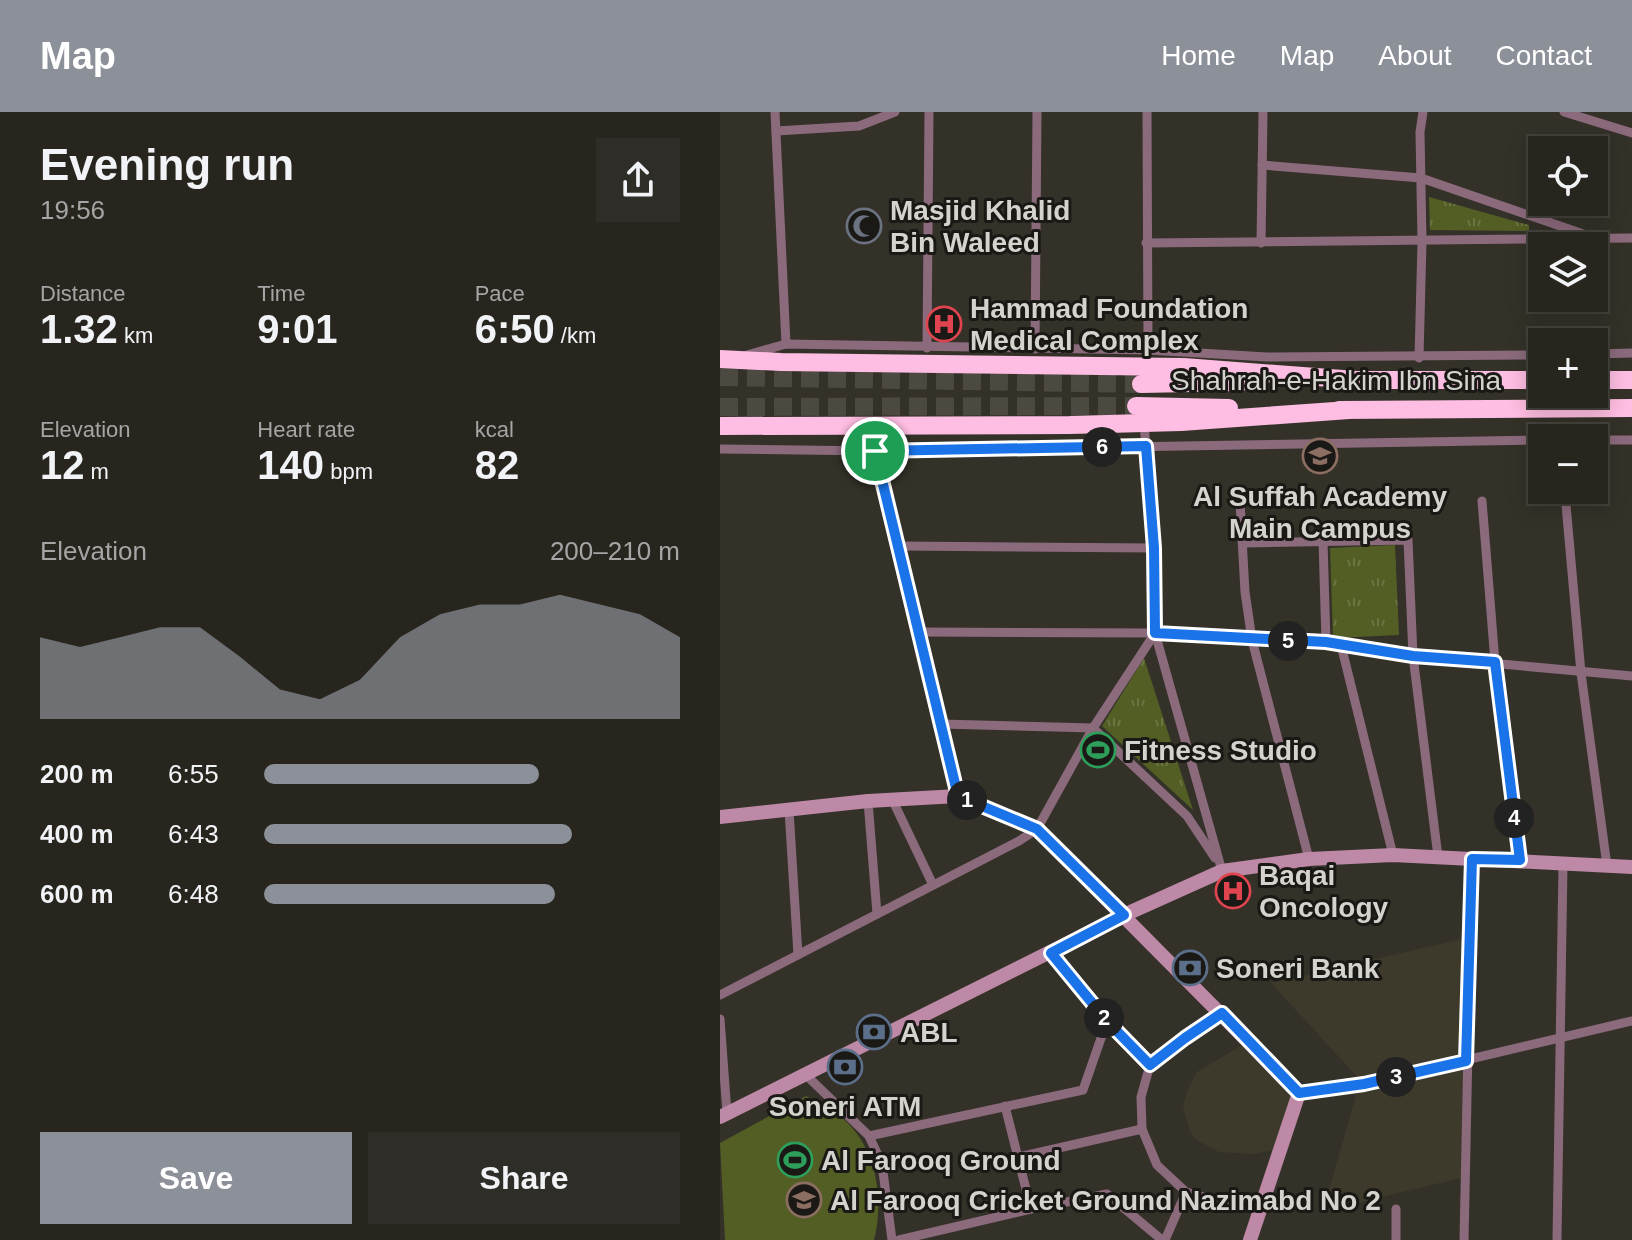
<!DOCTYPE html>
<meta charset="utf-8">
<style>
body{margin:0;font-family:Helvetica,sans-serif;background:#2f2d27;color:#f1f3f6;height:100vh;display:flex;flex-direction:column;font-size:30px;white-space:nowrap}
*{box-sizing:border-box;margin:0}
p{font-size:26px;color:#a4a5a4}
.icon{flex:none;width:44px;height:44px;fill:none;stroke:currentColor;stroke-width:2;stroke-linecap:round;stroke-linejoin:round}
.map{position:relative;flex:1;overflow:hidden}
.sheet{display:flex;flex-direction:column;background:#27251e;width:720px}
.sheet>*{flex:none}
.tools{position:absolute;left:808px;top:24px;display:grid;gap:16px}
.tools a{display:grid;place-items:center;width:80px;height:80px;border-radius:0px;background:#27251e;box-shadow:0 4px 20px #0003,0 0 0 2px #43423c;font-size:40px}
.pin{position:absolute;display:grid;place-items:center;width:68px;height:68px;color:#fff;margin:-34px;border:4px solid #fff;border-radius:50%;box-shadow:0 2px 8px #0007}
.km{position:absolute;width:40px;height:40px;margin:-20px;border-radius:50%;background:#222;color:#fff;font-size:22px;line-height:40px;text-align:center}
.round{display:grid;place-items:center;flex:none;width:84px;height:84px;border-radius:0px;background:#2f2d27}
.headline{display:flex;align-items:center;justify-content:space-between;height:136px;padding:0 40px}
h1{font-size:44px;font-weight:800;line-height:60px}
.stats{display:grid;grid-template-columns:repeat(3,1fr);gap:12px;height:136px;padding:8px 40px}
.stats div{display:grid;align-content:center}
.stats b{font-size:40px;font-weight:800}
.stats small{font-size:22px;font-weight:400}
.stats p{font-size:22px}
.chart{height:224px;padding:16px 40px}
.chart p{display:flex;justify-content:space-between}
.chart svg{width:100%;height:144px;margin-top:8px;fill:#8c9099;opacity:.7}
.action{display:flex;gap:16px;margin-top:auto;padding:16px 40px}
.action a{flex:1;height:92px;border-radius:0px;background:#8c9099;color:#fff;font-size:32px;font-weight:800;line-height:92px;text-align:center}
.action a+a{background:#2f2d27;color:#f1f3f6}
ul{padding:0 40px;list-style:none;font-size:26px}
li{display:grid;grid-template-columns:128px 96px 1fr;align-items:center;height:60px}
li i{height:20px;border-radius:10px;background:#8c9099}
header{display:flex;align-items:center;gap:48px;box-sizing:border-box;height:112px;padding:0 40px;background:#8c9099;color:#fff}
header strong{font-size:38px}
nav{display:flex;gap:44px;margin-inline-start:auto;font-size:28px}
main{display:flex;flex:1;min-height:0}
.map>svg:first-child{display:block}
.built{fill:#3e3a2b}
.grass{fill:url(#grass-tufts)}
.pitch{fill:#535e24}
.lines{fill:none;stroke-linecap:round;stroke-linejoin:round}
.highway-tunnel{stroke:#4c4941;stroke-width:18;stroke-dasharray:18 9;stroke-linecap:butt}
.street{stroke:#8b6a7c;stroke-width:9}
.secondary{stroke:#bd89a7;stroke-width:14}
.highway{stroke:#febde2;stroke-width:18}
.route-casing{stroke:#fff;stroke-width:16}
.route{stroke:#1a73e8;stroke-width:10}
.labels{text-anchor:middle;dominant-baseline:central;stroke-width:6;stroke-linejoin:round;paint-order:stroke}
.poi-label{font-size:28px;font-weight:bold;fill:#d4d3cd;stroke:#1a1915;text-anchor:start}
.street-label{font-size:28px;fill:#d4d3cd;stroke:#1a1915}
</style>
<header>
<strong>Map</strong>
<nav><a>Home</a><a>Map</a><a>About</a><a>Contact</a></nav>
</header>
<main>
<section class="sheet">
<div class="headline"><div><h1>Evening run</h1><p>19:56</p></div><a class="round"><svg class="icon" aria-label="share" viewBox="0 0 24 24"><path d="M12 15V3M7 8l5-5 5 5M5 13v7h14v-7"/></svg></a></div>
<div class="stats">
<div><p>Distance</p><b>1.32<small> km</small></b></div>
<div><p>Time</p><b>9:01</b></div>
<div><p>Pace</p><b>6:50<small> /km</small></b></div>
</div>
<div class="stats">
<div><p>Elevation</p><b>12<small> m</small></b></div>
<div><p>Heart rate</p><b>140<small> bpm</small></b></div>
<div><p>kcal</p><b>82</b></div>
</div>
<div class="chart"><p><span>Elevation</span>200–210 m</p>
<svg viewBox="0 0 160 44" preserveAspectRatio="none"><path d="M0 44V19L10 22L20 19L30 16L40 16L50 25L60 35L70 38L80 32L90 19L100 12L110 9L120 9L130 6L140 9L150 12L160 19V44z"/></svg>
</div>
<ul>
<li><b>200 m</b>6:55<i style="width:66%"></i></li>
<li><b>400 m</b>6:43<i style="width:74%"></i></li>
<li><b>600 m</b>6:48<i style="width:70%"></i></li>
</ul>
<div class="action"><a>Save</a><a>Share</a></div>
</section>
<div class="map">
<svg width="912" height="1128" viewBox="0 0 912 1128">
<defs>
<pattern id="grass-tufts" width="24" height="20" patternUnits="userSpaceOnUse" patternTransform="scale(2)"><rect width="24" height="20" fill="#535e24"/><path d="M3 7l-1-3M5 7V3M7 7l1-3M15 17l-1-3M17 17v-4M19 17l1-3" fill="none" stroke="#6b7443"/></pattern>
</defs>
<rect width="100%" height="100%" fill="#343128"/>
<g class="built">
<polygon points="751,825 745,1065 603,1099 639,973 643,971 551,871"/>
<polygon points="529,929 579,981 560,1037 532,1042 499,1040 475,1027 469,1017 463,995 467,979 477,960"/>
</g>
<g class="grass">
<polygon points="709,85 809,113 809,119 710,118"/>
<polygon points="675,433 679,523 613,526 610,436"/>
<polygon points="424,546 473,698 382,614"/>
</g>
<path class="pitch" d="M86,984C100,991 117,1000 128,1011C157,1041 164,1089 154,1128H5L0,1031Z"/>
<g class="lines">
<g class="highway-tunnel">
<polyline points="0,265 421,272"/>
<polyline points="0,295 416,294"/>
</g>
<g class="street">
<polyline points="55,0 66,232"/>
<polyline points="427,0 428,238"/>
<polyline points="844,0 912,21"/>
<polyline points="56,19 139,14 175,0"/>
<polyline points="542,53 701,66 869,124"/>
<polyline points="426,131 912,126"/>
<polyline points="541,131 543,0"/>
<polyline points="207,236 209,0"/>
<polyline points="315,237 317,0"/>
<polyline points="874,242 912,241"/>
<polyline points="27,243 66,232 428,238 547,245 822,243"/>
<polyline points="699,246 702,130 700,20 703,0"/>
<polyline points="424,311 434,436 435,521 502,759"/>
<polyline points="874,328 912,328"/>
<polyline points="0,337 155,339 822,328"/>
<polyline points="155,339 238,684"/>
<polyline points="762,389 775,550 800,748"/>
<polyline points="520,390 525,480 532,528 589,747"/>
<polyline points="846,393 861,561 887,754"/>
<polyline points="603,429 606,530"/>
<polyline points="523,431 688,428 693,544 718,745"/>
<polyline points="179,434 434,436"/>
<polyline points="200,520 435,521 606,530 693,544 912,564"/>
<polyline points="621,533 673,743"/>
<polyline points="220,612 373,616 467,704 495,746"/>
<polyline points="172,687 213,773"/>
<polyline points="148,689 157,802"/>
<polyline points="69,698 78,843"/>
<polyline points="331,841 387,909 430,953"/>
<polyline points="0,883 299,729 317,717 373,616 435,521"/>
<polyline points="502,901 465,926 430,953 421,985 422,1017 437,1053 466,1080 506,1091 545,1085"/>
<polyline points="0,907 7,1001"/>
<polyline points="86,963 149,1024 162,1052 172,1128"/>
<polyline points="579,981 644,972 912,909"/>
<polyline points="285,994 311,1097"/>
<polyline points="149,1024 363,978 387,909"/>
<polyline points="299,1045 422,1017"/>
<polyline points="676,1097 676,1128"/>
<polyline points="179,1128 311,1097 387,1082 442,1128"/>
<polyline points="445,1128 466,1080"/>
<polyline points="744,1128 752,747"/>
<polyline points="837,1128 843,753"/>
</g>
<g class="secondary">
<polyline points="0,705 148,689 238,684 317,717 579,981 530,1128"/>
<polyline points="0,1005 404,803 502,759 589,747 673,743 912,755"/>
</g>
<g class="highway">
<polyline points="0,247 61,250 464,255 636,268"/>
<polyline points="627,268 822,268"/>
<polyline points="874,268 912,268"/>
<polyline points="421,272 522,270"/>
<polyline points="416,294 509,296"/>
<polyline points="619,298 912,296"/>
<polyline points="0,314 350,313 461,310 629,298"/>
</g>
</g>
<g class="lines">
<g class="route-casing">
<polygon id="route" points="426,334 434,436 435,521 606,530 693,544 775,550 800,748 752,747 746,949 644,972 579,981 502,901 465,926 430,953 387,909 331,841 404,803 317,717 238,684 155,339"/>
</g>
<use href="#route" class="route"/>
</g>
<defs>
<g id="mosque-ring" transform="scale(1.8)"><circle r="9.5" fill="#1a1915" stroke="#6b7280" stroke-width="1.5"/><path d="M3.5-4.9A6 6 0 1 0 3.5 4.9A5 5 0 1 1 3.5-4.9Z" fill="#6b7280"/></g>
<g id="hospital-ring" transform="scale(1.8)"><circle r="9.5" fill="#1a1915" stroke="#e0444e" stroke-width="1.5"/><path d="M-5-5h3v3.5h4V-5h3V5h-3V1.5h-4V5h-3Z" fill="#e0444e"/></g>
<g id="school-ring" transform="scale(1.8)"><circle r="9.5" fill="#1a1915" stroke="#8d6e63" stroke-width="1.5"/><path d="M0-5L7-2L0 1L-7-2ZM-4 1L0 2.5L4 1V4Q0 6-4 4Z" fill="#8d6e63"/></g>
<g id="stadium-ring" transform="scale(1.8)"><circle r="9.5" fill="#1a1915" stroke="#2e9e5b" stroke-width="1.5"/><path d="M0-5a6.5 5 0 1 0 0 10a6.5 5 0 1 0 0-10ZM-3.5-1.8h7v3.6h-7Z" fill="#2e9e5b"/></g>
<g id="bank-ring" transform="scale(1.8)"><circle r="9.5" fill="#1a1915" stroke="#5c6f8a" stroke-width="1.5"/><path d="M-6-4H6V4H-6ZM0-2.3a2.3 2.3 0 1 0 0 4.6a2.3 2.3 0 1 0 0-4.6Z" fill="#5c6f8a"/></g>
</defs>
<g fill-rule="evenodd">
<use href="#mosque-ring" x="144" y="114"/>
<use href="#hospital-ring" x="224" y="212"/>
<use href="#school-ring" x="600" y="344"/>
<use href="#stadium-ring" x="378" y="638"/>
<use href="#hospital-ring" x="513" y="779"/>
<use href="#bank-ring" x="470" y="856"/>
<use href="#bank-ring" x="154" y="920"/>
<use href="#bank-ring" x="125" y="955"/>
<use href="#stadium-ring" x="75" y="1048"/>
<use href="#school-ring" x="84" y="1088"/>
</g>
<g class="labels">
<g class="poi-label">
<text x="170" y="98">Masjid Khalid<tspan x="170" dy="32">Bin Waleed</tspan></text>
<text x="250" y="196">Hammad Foundation<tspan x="250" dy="32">Medical Complex</tspan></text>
<text x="600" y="384" text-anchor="middle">Al Suffah Academy<tspan x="600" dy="32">Main Campus</tspan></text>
<text x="404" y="638">Fitness Studio</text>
<text x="539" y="763">Baqai<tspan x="539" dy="32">Oncology</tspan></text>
<text x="496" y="856">Soneri Bank</text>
<text x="180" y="920">ABL</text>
<text x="125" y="994" text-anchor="middle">Soneri ATM</text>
<text x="101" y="1048">Al Farooq Ground</text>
<text x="110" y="1088">Al Farooq Cricket Ground Nazimabd No 2</text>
</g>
<g class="street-label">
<text x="616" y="268">Shahrah-e-Hakim Ibn Sina</text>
</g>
</g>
</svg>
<div class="tools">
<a><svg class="icon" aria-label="locate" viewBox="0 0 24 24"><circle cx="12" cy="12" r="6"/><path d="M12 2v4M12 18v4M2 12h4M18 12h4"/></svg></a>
<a><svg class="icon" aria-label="layers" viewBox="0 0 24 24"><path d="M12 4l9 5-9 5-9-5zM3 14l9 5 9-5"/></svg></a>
<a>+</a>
<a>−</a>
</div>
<div class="pin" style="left:155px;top:339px;background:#1e9e55"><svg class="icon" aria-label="arrive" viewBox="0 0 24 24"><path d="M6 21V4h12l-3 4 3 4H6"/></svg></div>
<b class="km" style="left:247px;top:688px">1</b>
<b class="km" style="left:384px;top:906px">2</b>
<b class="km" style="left:676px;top:965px">3</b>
<b class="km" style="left:794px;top:706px">4</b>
<b class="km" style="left:568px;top:529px">5</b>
<b class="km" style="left:382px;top:335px">6</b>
</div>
</main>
